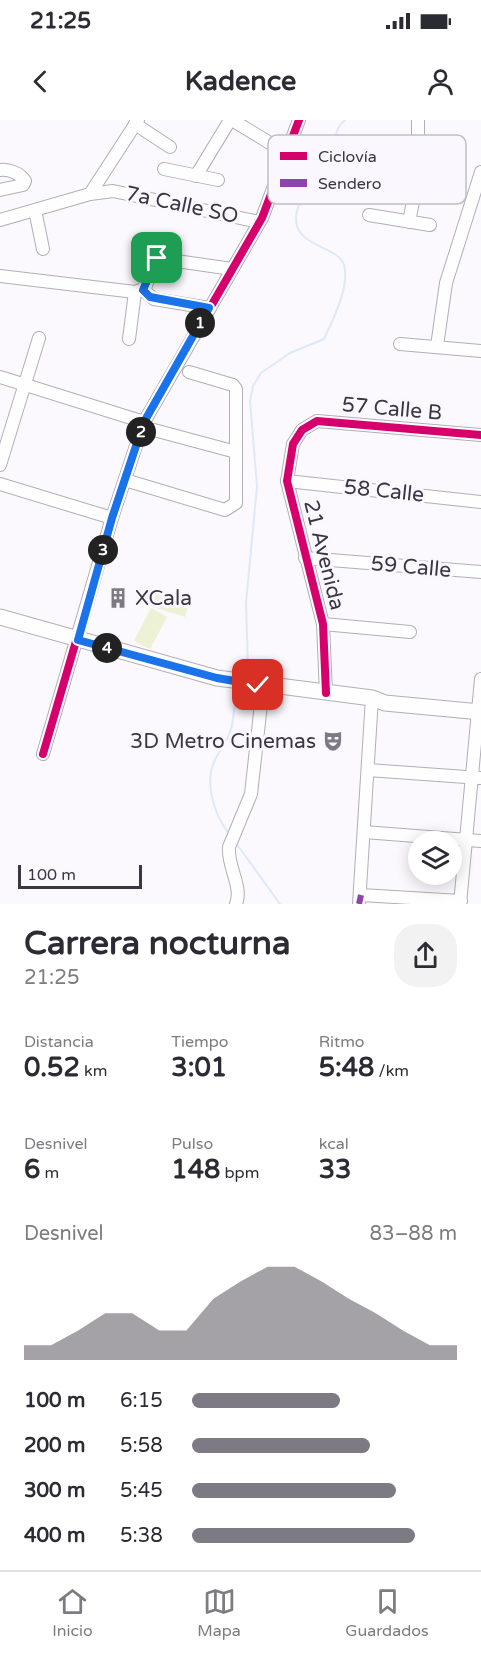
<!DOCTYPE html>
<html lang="es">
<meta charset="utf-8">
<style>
body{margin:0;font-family:"Varela Round",sans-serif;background:#f2f2f3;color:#2b2b33;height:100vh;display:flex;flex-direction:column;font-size:22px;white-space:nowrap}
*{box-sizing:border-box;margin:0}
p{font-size:20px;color:#7c7c81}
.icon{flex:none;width:33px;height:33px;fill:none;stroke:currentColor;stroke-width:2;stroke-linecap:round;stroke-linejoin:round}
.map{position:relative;height:784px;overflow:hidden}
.drawer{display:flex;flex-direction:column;background:#fff;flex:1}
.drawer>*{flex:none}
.tools{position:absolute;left:408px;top:711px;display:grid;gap:12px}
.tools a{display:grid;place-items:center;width:54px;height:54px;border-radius:50%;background:#fff;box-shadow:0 3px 15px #0003;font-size:30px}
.scale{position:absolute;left:18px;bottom:15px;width:124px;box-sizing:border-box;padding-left:6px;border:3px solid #3a3642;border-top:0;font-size:16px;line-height:21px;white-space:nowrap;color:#3a3642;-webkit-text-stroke:4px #faf8fe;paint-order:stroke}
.pin{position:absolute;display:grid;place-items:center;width:51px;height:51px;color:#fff;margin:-26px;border-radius:12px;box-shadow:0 3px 9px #0006}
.km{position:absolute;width:30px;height:30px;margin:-15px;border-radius:50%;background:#222;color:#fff;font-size:16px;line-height:30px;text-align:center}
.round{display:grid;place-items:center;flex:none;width:63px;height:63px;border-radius:24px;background:#f2f2f3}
.overview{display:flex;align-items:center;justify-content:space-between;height:102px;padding:0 24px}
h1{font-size:33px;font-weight:800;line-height:45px}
.stats{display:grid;grid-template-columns:repeat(3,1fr);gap:9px;height:102px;padding:6px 24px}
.stats div{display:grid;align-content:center}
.stats b{font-size:26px;font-weight:800}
.stats small{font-size:16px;font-weight:400}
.stats p{font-size:16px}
.chart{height:168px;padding:12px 24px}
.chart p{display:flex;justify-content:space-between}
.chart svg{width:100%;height:108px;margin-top:6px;fill:#7e7a83;opacity:.7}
ul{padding:0 24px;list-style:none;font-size:20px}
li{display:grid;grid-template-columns:96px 72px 1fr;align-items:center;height:45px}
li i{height:15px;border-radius:8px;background:#7e7a83}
.status{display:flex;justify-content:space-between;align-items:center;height:42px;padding:0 30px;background:#fff;direction:ltr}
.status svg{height:16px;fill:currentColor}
header{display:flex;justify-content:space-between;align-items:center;height:78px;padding:0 24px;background:#fff;font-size:27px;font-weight:800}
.menu{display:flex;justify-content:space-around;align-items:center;height:84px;border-top:2px solid #e1e1e2;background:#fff;font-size:16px;color:#7c7c81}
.menu a{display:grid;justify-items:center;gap:3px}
.menu .active{color:#7e7a83}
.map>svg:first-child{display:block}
.green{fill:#ecf2d3}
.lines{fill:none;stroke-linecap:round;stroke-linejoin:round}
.stream{stroke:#dee8fb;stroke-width:2}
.minor-casing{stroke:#b1afb6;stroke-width:14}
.major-casing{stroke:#b1afb6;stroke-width:17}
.minor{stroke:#fefeff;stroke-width:12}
.major{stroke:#fefeff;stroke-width:15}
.quiet{stroke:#8e44ad;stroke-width:6;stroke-dasharray:12 6;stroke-linecap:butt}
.cycleway-casing{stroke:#faf8fe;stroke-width:11}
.cycleway{stroke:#d6006c;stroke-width:8}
.route-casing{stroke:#fff;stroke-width:12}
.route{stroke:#1a73e8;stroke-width:8}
.labels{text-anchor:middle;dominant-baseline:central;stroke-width:6;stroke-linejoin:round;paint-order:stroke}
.street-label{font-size:21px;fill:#3a3642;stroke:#faf8fe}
.poi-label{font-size:21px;fill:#3a3642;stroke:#faf8fe;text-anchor:start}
.key{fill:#faf8fe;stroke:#c0bec6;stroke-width:1.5}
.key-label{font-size:16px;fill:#3a3642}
</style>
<div class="status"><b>21:25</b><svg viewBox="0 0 49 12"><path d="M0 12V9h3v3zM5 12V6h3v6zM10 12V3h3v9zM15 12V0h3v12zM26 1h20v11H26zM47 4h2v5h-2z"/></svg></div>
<header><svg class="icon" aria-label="back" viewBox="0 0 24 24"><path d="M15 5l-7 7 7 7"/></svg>Kadence<svg class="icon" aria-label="person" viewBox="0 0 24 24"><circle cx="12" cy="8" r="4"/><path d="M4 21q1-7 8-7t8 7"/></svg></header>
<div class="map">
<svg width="481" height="784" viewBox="0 0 481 784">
<rect width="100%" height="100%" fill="#fbf9fd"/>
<g class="green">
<polygon points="156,468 190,479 185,497 150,486"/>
<polygon points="151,488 167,497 150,529 134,521"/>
</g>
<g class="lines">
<g class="stream">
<path d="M246,555L248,549L246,483L257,366L250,281L253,266L261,253L290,233L324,219C333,199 350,167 344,145C339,125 288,127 297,91C302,71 324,70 332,51C340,34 328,14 345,0"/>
<path d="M229,714C214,694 203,661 216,638C221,628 228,621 231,609C235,595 233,581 240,568"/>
<polyline points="236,723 280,784"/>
</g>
<g class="minor-casing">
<g id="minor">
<polyline points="232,0 288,34"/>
<polyline points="135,4 170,27"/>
<polyline points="164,49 218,60"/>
<path d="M0,50C9,49 20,53 25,61L23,65L0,70"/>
<polyline points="196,56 230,0"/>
<polyline points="90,74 138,0"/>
<polyline points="35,90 43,129"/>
<polyline points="369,95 430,105"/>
<polyline points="0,100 90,74 113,71 259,102"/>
<polyline points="409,102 418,56 418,0"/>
<polyline points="0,156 135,172 145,168 156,138 232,149"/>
<polyline points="143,170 154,179 209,188"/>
<polyline points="129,219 135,172"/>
<polyline points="400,224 481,231"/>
<polyline points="437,226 446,163 481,52"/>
<polyline points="0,257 144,302"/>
<polyline points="154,310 236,332"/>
<polyline points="0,345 39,218"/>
<polyline points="125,360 225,390 236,383 236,269 233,265 189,252"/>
<polyline points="287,361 481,382"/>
<polyline points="0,364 112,398"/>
<polyline points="305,438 481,452"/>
<polyline points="323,504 410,512"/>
<polyline points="326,573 323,504 287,361 293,324 302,310 317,301 481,315"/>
<polyline points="43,634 112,398 144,302 262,98 299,0"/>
<polyline points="368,650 480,658"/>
<polyline points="364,712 481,721"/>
<polyline points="361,775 461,781"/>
<path d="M236,784C243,767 227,746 229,727L251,674L263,566"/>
<polyline points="359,784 372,578"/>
<polyline points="460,784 481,559"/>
</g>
</g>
<g class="major-casing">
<polyline id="major" points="0,497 217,558 372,578 385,583 481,592"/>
</g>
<use href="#minor" class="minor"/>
<use href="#major" class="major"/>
<polyline class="quiet" points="359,784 361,775"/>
<g class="cycleway-casing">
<g id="cycleway">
<polyline points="326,573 323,504 287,361 293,324 302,310 317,301 481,315"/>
<polyline points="43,634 112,398 144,302 262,98 299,0"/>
</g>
</g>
<use href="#cycleway" class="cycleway"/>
</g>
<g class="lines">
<g class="route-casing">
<polyline id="route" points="157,138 143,170 150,177 209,188 144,302 112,398 78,520 217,558 258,565"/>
</g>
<use href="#route" class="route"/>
</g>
<defs>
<g id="building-bare" transform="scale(1.62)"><path d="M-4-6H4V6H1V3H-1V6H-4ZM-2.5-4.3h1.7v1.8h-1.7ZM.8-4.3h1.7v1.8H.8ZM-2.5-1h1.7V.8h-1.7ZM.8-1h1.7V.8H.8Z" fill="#7e7a83" stroke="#faf8fe" stroke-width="2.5" paint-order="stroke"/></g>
<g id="theatre-bare" transform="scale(1.62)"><path d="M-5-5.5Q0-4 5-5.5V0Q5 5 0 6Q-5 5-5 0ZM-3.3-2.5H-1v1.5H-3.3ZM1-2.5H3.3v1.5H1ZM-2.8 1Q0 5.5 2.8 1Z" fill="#7e7a83" stroke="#faf8fe" stroke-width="2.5" paint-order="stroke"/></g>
</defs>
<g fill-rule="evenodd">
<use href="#building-bare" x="118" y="478"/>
<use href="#theatre-bare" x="333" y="621"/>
</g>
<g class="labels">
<g class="street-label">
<text transform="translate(182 85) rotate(12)">7a Calle SO</text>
<text transform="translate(392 289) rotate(5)">57 Calle B</text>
<text transform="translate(384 371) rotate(6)">58 Calle</text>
<text transform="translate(324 435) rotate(76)">21 Avenida</text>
<text transform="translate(411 447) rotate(5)">59 Calle</text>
</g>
<g class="poi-label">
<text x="135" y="478">XCala</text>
<text x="316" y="621" text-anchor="end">3D Metro Cinemas</text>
</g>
</g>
<rect x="268" y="15" width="198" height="69" rx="9" class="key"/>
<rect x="280" y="32" width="27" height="8" fill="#d6006c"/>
<rect x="280" y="59" width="27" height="8" fill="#8e44ad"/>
<g class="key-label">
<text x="318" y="42">Ciclovía</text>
<text x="318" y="69">Sendero</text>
</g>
</svg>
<div class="tools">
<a><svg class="icon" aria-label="layers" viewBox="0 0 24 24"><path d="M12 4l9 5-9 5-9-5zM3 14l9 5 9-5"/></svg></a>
</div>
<div class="scale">100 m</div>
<div class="pin" style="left:157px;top:138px;background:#1e9e55"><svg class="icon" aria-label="arrive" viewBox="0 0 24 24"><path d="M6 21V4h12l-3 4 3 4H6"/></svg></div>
<div class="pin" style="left:258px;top:565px;background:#d93025"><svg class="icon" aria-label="check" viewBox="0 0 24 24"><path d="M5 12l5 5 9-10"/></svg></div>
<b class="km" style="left:200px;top:203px">1</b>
<b class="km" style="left:141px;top:312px">2</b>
<b class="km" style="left:103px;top:430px">3</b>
<b class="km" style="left:107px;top:528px">4</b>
</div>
<section class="drawer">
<div class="overview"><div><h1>Carrera nocturna</h1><p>21:25</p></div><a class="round"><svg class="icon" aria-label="share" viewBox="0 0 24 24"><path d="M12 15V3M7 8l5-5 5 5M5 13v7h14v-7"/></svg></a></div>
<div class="stats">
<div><p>Distancia</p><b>0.52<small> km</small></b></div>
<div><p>Tiempo</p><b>3:01</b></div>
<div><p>Ritmo</p><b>5:48<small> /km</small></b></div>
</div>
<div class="stats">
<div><p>Desnivel</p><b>6<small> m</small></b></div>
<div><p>Pulso</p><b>148<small> bpm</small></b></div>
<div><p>kcal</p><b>33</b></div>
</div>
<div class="chart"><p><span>Desnivel</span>83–88 m</p>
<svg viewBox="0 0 160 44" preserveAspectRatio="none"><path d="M0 44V38L10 38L20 32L30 25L40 25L50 32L60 32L70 19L80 12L90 6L100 6L110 12L120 19L130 25L140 32L150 38L160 38V44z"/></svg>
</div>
<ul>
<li><b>100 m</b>6:15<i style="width:56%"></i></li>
<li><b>200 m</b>5:58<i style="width:67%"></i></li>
<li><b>300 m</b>5:45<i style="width:77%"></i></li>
<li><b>400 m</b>5:38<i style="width:84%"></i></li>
</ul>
</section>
<nav class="menu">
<a class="active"><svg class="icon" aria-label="home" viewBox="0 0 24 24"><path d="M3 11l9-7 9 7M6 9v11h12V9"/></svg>Inicio</a>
<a><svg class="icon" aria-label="map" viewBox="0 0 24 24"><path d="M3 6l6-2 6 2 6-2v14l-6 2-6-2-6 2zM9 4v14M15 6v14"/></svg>Mapa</a>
<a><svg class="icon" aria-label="saved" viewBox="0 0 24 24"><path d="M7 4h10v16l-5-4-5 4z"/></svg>Guardados</a>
</nav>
